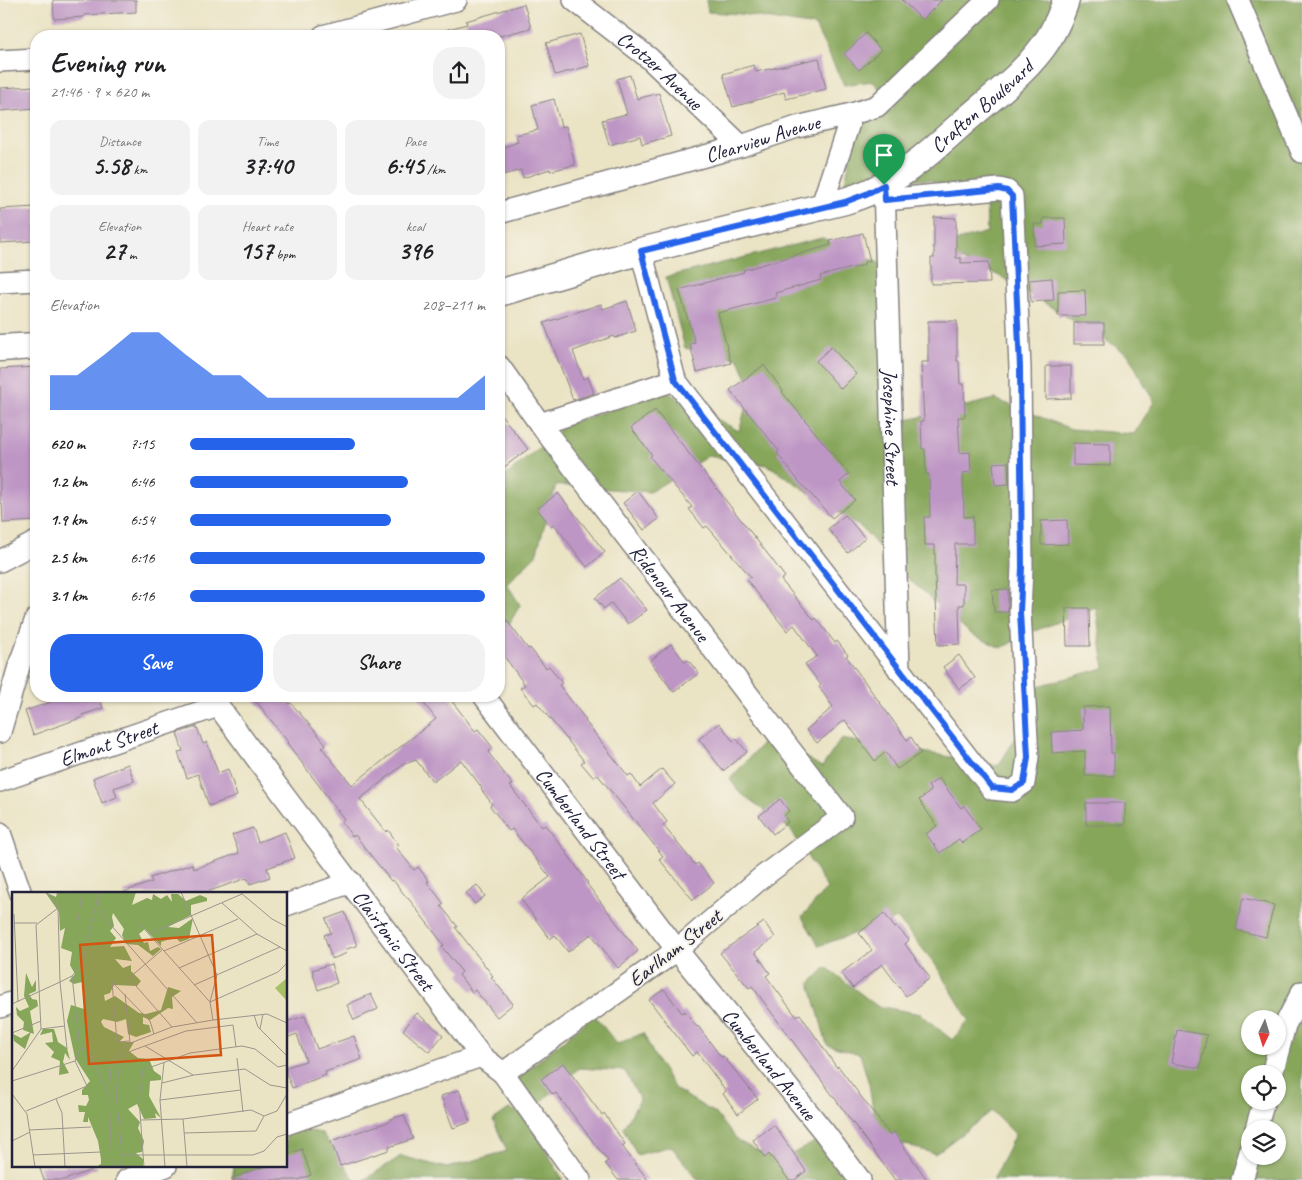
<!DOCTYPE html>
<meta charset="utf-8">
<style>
body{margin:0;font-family:Caveat,sans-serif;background:#f2f2f2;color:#202124;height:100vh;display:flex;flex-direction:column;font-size:19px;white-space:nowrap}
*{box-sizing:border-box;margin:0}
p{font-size:16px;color:#757577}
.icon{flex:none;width:28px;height:28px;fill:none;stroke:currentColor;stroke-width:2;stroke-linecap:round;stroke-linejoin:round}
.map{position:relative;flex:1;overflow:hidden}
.sheet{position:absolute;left:30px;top:30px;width:475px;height:672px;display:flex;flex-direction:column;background:#fff;border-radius:20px;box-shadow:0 1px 4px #0004}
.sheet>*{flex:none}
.needle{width:32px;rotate:184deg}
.controls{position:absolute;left:1241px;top:1010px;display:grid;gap:10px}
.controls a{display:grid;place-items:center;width:45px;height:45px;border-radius:50%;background:#fff;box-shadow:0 1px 4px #0004;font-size:25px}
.pin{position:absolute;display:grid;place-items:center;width:42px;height:42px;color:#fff;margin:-51px -21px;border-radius:50% 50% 50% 0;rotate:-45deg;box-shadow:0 0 5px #0007}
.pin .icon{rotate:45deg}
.round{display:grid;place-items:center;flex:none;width:52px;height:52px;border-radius:20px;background:#f2f2f2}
.headline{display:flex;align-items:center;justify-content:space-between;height:85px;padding:0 20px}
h1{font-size:28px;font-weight:700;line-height:38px}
.metrics{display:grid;grid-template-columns:repeat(3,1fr);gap:8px;height:85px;padding:5px 20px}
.metrics div{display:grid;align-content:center;border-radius:12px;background:#f2f2f2;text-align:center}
.metrics b{font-size:25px;font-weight:700}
.metrics small{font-size:14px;font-weight:400}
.metrics p{font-size:14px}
.chart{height:140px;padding:10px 20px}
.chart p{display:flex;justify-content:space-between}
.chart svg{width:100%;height:90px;margin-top:5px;fill:#2563eb;opacity:.7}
.primary-button{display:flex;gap:10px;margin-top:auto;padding:10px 20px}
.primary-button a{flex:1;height:58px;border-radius:20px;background:#2563eb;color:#fff;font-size:20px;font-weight:700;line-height:58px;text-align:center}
.primary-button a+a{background:#f2f2f2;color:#202124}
ul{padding:0 20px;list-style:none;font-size:16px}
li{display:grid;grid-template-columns:80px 60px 1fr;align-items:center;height:38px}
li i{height:12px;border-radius:6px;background:#2563eb}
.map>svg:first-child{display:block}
.forest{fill:#86a65a;stroke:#54644a;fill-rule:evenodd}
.building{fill:#be96c5}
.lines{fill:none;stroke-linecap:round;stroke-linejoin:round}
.minor-casing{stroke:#868280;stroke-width:24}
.major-casing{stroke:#868280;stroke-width:29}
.minor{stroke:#fff;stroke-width:21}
.major{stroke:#fff;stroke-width:26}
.route-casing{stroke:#fff;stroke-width:10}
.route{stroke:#2563eb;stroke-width:6}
.labels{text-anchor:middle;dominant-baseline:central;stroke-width:4;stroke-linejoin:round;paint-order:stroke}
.street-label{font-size:21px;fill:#22223b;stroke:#f7f3e8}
.inset-road{fill:none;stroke:#9a968d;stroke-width:1}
.view{fill:#d45411;fill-opacity:0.15;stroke:#d45411;stroke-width:2.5}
.inset-edge{fill:none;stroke:#22223b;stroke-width:2.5}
</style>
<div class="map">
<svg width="1302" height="1180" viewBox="0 0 1302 1180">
<rect width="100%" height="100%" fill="#f7f3e8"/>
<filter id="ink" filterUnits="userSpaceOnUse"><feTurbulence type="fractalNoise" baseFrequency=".02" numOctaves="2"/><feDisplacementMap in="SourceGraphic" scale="10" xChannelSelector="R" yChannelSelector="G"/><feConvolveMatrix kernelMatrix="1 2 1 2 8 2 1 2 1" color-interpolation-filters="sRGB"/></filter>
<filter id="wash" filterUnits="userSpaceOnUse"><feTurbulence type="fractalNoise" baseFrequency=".0096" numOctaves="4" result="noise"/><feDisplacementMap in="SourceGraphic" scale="20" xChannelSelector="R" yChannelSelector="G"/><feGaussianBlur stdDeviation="1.12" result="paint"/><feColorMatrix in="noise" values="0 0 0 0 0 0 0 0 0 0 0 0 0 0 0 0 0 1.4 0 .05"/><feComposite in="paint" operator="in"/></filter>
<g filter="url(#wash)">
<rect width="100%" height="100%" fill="#eae3c4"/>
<g class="forest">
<path d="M706,0H1302V738L1299,749L1302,772V1180H993L1015,1134L992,1111L935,1154L877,1136L869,1084L860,1054L827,1045L810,983L826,967L877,1006L921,1014L952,1040L969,1020L935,964L897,918L819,946L802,917L827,888L791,830L739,792L730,779L769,736L822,767L841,739L934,754L998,766L1037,705L1038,686L1104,668L1096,607L1032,632L1001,648L971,634L903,574L863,529L768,465L708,456L650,492L556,485L536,555L507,584L520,605L499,642V485L507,475L565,425L665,391L739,431L751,389L739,359L685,348L666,277L822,238L895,270L899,422L995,399L1071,429L1134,434L1154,402L1128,354L1000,276L932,248L987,232L986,203L930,180L870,179L844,186L856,133L874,113L895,108L873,81L844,85L815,26L741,14L708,12ZM1250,1019H1278V1046H1250ZM1250,1074H1278V1101H1250ZM1250,1129H1278V1156H1250Z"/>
<polygon points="594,1015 617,1044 643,1033 656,1059 675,1089 716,1114 738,1141 778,1161 817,1141 849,1154 848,1180 698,1180 671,1146 637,1155 623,1128 640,1100 625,1071 579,1068 540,1103 515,1080"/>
<polygon points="509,1109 526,1115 563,1180 364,1180 401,1156 447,1168 507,1151 493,1120"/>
<polygon points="293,1128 322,1133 355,1180 232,1180 234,1166 286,1166 286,1134"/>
</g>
<g id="blocks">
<g class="building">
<polygon points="53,0 136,0 136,12 84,15 84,17 54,19"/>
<polygon points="902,0 942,0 922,20"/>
<polygon points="524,4 531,28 500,36 439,36 438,32 467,24 466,21"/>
<polygon points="866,33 881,50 859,70 844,54"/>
<polygon points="580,34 589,66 555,75 546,43"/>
<polygon points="819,58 826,89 786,99 784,92 733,107 723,74 754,65 756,72"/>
<polygon points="630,75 637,99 659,93 671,136 642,144 640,136 609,145 602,120 627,114 617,79"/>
<polygon points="36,86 36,108 0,111 0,88"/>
<polygon points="554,99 561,127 566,126 575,165 550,171 550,169 523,178 521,170 499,176 499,149 518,142 516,135 538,130 532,105"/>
<polygon points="36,207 36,241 0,243 0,209"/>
<polygon points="934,217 956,218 956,258 961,258 961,263 989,262 990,283 931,284 931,258 934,258"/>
<polygon points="1043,218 1065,218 1066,244 1035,246 1034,224 1043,224"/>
<polygon points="863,233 870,261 864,262 864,265 820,276 821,280 775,293 776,298 718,313 731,363 697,372 690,344 695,343 679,290 744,272 743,270 831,245 830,241"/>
<polygon points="1052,278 1054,300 1031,302 1029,280"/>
<polygon points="1085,290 1086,316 1058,316 1058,291"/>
<polygon points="627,301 636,331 615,338 614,336 573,351 583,379 588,377 594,393 573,400 544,323 601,304 603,309"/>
<polygon points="928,321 957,321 957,361 959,361 960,384 964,384 965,417 958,417 960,453 970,452 971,472 963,473 964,517 973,516 973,544 955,544 954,584 964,584 964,605 959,605 960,644 938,645 935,576 935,545 925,545 924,517 930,517 929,474 926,474 925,449 922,449 921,421 924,421 921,362 928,362"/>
<rect x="1074" y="323" width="30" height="21"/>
<polygon points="831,347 856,374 841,389 816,361"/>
<polygon points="764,365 783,391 782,392 849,474 840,482 855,500 832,518 798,480 777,453 779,451 730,390"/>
<polygon points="1046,366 1071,366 1071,398 1046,399"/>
<polygon points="36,367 36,521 3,523 2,503 0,503 0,369"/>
<polygon points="655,410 770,557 785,577 781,580 814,620 816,618 835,643 837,641 848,655 846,656 907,740 911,737 921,753 897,769 886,752 875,761 845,720 817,743 806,730 833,707 819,687 821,685 805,664 817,656 794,625 787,631 747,580 751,577 707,526 704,528 689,509 692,507 650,457 652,455 631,428"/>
<polygon points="499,412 528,449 499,471"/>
<polygon points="1073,443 1110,444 1110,466 1073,465"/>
<polygon points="1008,462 1009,484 995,485 993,463"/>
<polygon points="638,491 659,519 644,530 623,503"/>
<polygon points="558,493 605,552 587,567 554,524 551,526 537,509"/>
<polygon points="845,515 865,538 848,553 828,529"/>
<polygon points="1067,520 1068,544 1041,545 1041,521"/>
<polygon points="620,578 647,610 628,624 611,603 604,609 595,598"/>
<polygon points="1008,589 1008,612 994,612 992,590"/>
<polygon points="1066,608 1089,608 1090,646 1067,646"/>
<polygon points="499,610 528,649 530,648 546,668 549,666 562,683 559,685 586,720 585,721 628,776 631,774 640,787 662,769 675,784 653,803 667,822 663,825 695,865 698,863 714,883 693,900 659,859 663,856 623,806 597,774 593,777 581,763 584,761 565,737 537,703 534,705 520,688 525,685 499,649"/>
<polygon points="671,644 685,662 688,660 699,673 674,692 650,661"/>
<polygon points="959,655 975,678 959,689 943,667"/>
<polygon points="68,696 99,696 103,708 82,715 83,717 33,735 25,711"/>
<polygon points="252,696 283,696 289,704 291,703 326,744 322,748 352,785 436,719 418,696 448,696 475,731 478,729 493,748 488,752 513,785 510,786 542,827 545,825 563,848 588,883 587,884 638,951 618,968 591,934 568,952 555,935 550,939 521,899 550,877 512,829 509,831 490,806 492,804 481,789 482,788 461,760 433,782 416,760 404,764 360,799 386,832 388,830 399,845 396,847 414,870 418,867 429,881 427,882 444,904 441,906 458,927 455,927 493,976 491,977 513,1004 497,1017 475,990 472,992 459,975 462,972 442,947 444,945 408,898 407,898 393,880 391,881 355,835 353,837 341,822 344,819 287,743 288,742"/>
<polygon points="1110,706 1111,753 1114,753 1114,776 1085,776 1085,751 1052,753 1051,732 1083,730 1083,707"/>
<polygon points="719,723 733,741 736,738 747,752 723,771 699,739"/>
<polygon points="197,727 203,744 207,742 218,773 228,769 237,796 209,806 198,774 187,778 178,752 183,751 177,733"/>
<polygon points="128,764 134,781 114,788 117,797 102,803 93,778"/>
<polygon points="939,778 961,808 964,806 981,829 962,843 959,839 940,853 926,834 937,826 919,800 931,791 928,786"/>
<polygon points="780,799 789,811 784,816 788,822 773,834 759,816"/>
<rect x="1086" y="803" width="39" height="22"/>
<polygon points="253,828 258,842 285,832 295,858 267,868 270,877 250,884 247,878 201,894 124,894 124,892 152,882 150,878 192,864 194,869 239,853 232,835"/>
<polygon points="477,885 485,896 475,904 466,893"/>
<polygon points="1243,898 1274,905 1266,937 1236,930"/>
<polygon points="345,912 357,946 346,949 347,953 332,959 324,935 331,933 326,919"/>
<polygon points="884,913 895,928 897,927 909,940 905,944 930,978 906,996 882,964 853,988 841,973 872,950 859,933"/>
<polygon points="764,922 775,937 755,952 770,973 766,976 796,1016 800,1014 837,1068 838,1066 890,1135 894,1132 927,1180 895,1180 752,986 749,988 720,953"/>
<polygon points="331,964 337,983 318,990 312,970"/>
<polygon points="664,989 682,1013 685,1011 697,1027 698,1026 721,1057 723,1056 758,1099 738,1114 723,1094 726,1091 697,1052 692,1056 649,1000"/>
<polygon points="371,994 378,1009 354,1020 347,1005"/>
<polygon points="417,1013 443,1035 429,1052 403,1030"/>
<polygon points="305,1016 317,1049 354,1036 362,1059 325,1072 326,1075 292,1088 286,1073 286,1067 306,1061 297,1034 286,1038 286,1022"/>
<polygon points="1177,1030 1207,1035 1200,1068 1171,1063"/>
<polygon points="563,1063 602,1115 604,1113 614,1128 625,1144 622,1146 648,1180 618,1180 605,1163 608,1161 556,1093 553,1095 541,1079"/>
<polygon points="459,1090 470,1122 453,1128 441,1096"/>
<polygon points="404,1115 413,1139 389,1147 389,1150 340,1166 331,1141 391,1121 391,1119"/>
<polygon points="774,1125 806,1171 795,1180 789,1180 769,1154 765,1158 753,1140"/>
<polygon points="302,1149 311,1175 298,1180 232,1180 232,1178 265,1166 286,1166 286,1155"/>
<polygon points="39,1166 97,1166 97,1168 64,1180 44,1180"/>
</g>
</g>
</g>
<g filter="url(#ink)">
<use href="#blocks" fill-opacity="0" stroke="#868280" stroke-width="1"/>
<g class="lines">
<g class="minor-casing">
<g id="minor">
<path id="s1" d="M574,0L649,58L741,146"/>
<polyline points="1238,0 1302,152"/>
<polyline points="323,36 456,0"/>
<polyline points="0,61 36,59"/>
<path id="s2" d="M884,185L899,670"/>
<polyline points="821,208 852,114"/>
<path id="s3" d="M499,213L741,146L797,127L852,114L877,106L988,0"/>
<polyline points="641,251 675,380 992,789 1012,791 1024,783 1028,757 1020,612 1022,567 1020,367 1012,196 1007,191 999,189 885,200"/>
<polyline points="0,282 36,280"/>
<path id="s4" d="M499,366L540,424L842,817L761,878L677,950L503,1073"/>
<polyline points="540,424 675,380"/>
<polyline points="0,561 36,542"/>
<path id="s5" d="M211,696L285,797L481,1056L503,1073L580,1180"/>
<path id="s6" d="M484,696L677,950L824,1132L860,1180"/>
<polyline points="0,732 20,663 36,619"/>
<path id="s7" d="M0,781L218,706"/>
<polyline points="0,833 21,894"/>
<polyline points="286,905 351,882"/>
<polyline points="0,1007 14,1002"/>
<polyline points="1272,1074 1285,1025 1302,992"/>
<polyline points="286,1124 481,1056"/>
<polyline points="1256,1129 1264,1101"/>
<polyline points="127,1180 166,1166"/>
<polyline points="1242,1180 1250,1152"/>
</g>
</g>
<g class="major-casing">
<g id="major">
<path id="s8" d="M499,293L641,251L845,201C858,197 871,192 883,185C914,168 941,142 967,119C995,95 1029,70 1049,38C1056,26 1062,13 1066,0"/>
<polyline points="0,348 36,346"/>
</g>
</g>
<use href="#minor" class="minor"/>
<use href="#major" class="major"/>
</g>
</g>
<g class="lines" filter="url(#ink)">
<g class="route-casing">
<polygon id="route" points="884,185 885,200 999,189 1007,191 1012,196 1020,367 1022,567 1020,612 1028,757 1024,783 1012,790 992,788 675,380 641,251 845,202 866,194"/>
</g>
<use href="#route" class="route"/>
</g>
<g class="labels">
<g class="street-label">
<text stroke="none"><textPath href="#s1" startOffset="111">Crotzer Avenue</textPath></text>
<text stroke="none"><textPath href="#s8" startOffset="526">Crafton Boulevard</textPath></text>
<text stroke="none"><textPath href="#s3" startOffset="274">Clearview Avenue</textPath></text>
<text stroke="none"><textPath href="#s2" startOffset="242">Josephine Street</textPath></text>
<text stroke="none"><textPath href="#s4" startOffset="284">Ridenour Avenue</textPath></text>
<text stroke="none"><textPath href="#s7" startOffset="115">Elmont Street</textPath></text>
<text stroke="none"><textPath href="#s6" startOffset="160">Cumberland Street</textPath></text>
<text stroke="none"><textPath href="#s5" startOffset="305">Clairtonic Street</textPath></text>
<text transform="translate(675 948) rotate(-38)">Earlham Street</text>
<text stroke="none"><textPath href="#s6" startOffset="466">Cumberland Avenue</textPath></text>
</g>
</g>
<g transform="translate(12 892)">
<rect width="275" height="275" fill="#eae3c4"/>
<path d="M275,86V109L263,96Z" fill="#a8c065"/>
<path d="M33,0L44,5L46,0H124L120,13L135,6L140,8L141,2L149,7L155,3L160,10L159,2H166L174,9L188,3L195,6V9L179,13V23L156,35L167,36L181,26L177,47L168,50L164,46L155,48L149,50V54L133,37L127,42L132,51L136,50L138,59L146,55L149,57L141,64L126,53L114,52L110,43L112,37L101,21L100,25L102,34L98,39L104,46L98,55L112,54L120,69L103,67L111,76L119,73V79L129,89L125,94L102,93L98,101L92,103L93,109L103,104L127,121L134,122L149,118L156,95L169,99L160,105L161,117L156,116L138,128L131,125V132L137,133L139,140L124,145L116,142L114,127L105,130L91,127L89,130L92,135L112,145L107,150H122L117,159L126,166L137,167L142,179L149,184V188L138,189L137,204L149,226L143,221L144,226L132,227L125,212L116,217L128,230L126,236L132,249L130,260L124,261L131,267V275H84L89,272V267L86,249L76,225V230H71L73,220H67L66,213L74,214L77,208L76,203H70V198L78,189L63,166L55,129L59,113L72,117V96L70,90L62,92L57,89L63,82L58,73L60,60L49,56L53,36L48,39L47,20ZM14,81L20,95L24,88V99L17,102L20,107L25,108L26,114L18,119L22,142L11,138L12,130L5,123L4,115L8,119L17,115L12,104ZM31,137H42L46,150L55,156L58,168L53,161L51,170L57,181L47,183L48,169L39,165L42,160L33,151L41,150L40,140L28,143ZM19,140L13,157L2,149L1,142L9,146Z" fill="#86a65a"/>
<path class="inset-road" d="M34,0L46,16M45,0L46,16M87,0V16L91,24L185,131M169,0L205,83L198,110L201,128M229,1L260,27L275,35M210,11L245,42L275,59M2,22L6,110M66,29L70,0M125,29L198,110L266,80L275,71M2,31H25M137,42L230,2M150,58L117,86L160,135M152,59L226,27M167,76L245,42M60,84L68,157M182,93L268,55M113,102L118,150M0,112L48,90L46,16M242,123L246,135L275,164M29,137L53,134M248,137L251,122M0,141L29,129M117,149L105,150L100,90L138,129L142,142M133,154L181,183M55,157L48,90L60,84L70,72L87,0M225,166L231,220M63,169L68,157H75L97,202M152,171L148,208L153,275M0,179L29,137L24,33L46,16M0,189L63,169M150,191L182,183L233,177L258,193L275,196M0,202L15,222L23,275M44,207L50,221L53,275M148,208L229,198M14,219L75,194L63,169M171,227L175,275M129,228L171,227L239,218L252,224M17,238L79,235M172,241L244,239L252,224L265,219L275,202M0,249L18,240M21,263L89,260M110,263H241L252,259L265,245L275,242M100,275L97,202L99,176L102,167L116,152L160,135L201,128L255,122L275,131M108,275L110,263L104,200L108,170L119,159L174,139L221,133L224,155M132,275L127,207L131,178L178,161L230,154L243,157L266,175L275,173"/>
<path class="view" d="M200,43L209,163L77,172L68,53Z"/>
<rect width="275" height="275" class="inset-edge"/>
</g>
</svg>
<div class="controls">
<a><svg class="needle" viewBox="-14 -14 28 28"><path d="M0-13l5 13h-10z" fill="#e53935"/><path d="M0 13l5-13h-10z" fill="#757577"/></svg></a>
<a><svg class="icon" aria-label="locate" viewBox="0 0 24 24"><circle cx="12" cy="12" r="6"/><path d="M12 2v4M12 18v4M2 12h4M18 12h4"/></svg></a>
<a><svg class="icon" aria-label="layers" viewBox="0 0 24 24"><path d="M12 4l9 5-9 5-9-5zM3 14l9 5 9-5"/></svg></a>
</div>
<div class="pin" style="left:884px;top:185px;background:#1e9e55"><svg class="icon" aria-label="arrive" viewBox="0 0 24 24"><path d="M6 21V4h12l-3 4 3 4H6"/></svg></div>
<section class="sheet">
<div class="headline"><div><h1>Evening run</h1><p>21:46 · 9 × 620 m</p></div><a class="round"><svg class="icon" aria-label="share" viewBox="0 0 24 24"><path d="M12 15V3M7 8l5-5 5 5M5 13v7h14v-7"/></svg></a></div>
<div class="metrics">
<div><p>Distance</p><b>5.58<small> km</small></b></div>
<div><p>Time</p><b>37:40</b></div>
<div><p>Pace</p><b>6:45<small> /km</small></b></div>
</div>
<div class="metrics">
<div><p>Elevation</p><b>27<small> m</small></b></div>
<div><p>Heart rate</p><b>157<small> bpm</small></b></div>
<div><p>kcal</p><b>396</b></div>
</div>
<div class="chart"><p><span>Elevation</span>208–211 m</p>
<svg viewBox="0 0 160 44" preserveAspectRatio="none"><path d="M0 44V27L10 27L20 17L30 6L40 6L50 17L60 27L70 27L80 38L90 38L100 38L110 38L120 38L130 38L140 38L150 38L160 27V44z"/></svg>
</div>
<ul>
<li><b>620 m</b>7:15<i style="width:56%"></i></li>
<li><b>1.2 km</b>6:46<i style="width:74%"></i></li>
<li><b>1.9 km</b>6:54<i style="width:68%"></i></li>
<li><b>2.5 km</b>6:16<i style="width:100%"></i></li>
<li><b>3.1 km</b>6:16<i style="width:100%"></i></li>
</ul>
<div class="primary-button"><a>Save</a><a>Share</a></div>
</section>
</div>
